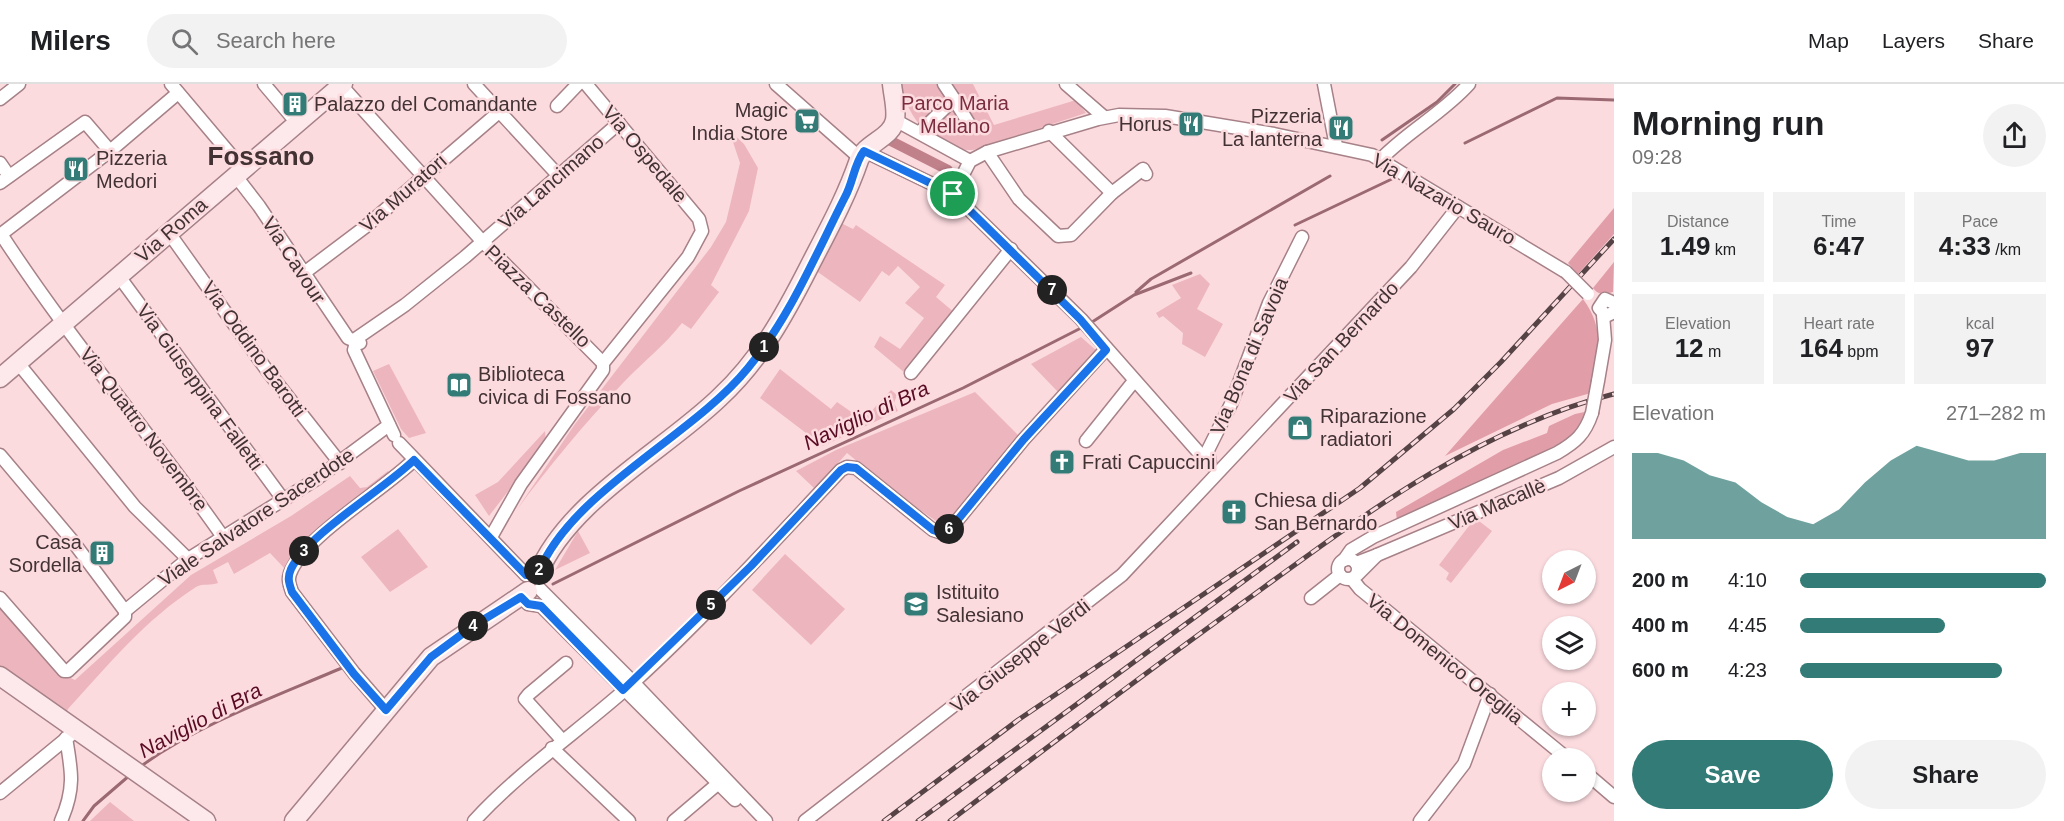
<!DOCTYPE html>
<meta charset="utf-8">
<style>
body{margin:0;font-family:Helvetica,sans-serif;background:#f2f2f2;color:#202124;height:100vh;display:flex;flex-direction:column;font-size:22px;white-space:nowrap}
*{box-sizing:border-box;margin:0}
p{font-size:20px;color:#757577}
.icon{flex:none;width:33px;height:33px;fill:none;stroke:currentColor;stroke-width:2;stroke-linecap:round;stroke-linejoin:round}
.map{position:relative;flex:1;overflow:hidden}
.side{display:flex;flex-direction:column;background:#fff;width:450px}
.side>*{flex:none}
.needle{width:39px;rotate:222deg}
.controls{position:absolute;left:1542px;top:466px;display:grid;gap:12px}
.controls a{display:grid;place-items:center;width:54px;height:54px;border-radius:50%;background:#fff;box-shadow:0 2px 4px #0004;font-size:30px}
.pin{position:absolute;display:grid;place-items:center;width:51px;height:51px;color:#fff;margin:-26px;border:3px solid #fff;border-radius:50%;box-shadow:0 2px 6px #0007}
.km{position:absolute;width:30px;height:30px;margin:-15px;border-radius:50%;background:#222;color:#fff;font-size:16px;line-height:30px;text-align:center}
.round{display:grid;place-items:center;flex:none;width:63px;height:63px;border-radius:32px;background:#f2f2f2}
.head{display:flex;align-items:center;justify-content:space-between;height:102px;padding:0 18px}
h1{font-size:33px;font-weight:800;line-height:45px}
.stats{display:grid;grid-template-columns:repeat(3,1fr);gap:9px;height:102px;padding:6px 18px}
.stats div{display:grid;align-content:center;border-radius:0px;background:#f2f2f2;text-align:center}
.stats b{font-size:26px;font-weight:800}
.stats small{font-size:16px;font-weight:400}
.stats p{font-size:16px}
.chart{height:168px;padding:12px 18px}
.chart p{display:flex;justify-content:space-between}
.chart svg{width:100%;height:108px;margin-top:6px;fill:#337b76;opacity:.7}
.primary-button{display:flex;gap:12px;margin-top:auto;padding:12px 18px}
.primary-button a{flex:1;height:69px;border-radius:36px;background:#337b76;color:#fff;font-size:24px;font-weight:800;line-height:69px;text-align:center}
.primary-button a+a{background:#f2f2f2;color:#202124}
ul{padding:0 18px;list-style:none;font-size:20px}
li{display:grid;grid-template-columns:96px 72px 1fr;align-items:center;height:45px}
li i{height:15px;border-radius:8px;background:#337b76}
header{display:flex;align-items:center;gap:36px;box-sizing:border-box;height:84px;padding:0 30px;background:#fff;border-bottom:2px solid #e0e0e0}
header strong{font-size:28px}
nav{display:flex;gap:33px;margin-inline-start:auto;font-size:21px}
.search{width:420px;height:54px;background:#f2f2f2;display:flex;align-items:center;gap:15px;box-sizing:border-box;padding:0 21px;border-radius:33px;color:#757577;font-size:22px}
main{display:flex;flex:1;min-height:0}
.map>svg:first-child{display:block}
.green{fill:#edb6be}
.forest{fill:#e19ea8}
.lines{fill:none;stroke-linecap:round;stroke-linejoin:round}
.stream{stroke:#9b6971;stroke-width:3}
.canal{stroke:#c1818b;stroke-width:10}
.street-casing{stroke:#a68187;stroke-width:15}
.secondary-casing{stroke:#a68187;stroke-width:21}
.street{stroke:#fff;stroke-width:12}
.secondary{stroke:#fde9ec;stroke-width:18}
.rail-casing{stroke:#554345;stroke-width:5}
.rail{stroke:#fcdbdf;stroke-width:3;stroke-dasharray:9;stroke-linecap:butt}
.street-bridge-casing{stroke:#a68187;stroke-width:15;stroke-linecap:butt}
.street-bridge{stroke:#fff;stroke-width:12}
.route-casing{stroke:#fff;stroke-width:12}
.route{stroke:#1a73e8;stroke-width:8}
.labels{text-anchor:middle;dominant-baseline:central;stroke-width:5;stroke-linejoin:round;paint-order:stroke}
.park-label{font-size:20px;fill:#7b2c3e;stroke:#fcdbdf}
.poi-label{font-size:20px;fill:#423234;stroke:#fcdbdf;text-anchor:start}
.street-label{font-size:20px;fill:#423234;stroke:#fcdbdf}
.water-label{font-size:21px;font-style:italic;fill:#5a0b24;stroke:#fcdbdf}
.district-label{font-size:26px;font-weight:bold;fill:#423234;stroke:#fcdbdf}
</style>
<header>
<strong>Milers</strong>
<div class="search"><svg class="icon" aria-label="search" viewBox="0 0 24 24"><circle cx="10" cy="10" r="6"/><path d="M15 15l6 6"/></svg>Search here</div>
<nav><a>Map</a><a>Layers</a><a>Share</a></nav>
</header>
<main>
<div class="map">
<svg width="1614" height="737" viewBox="0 0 1614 737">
<rect width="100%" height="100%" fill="#fcdbdf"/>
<g class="green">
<path d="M900,0H973L994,41L1076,16L1086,29L973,66C933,68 909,35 900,0Z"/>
<path d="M729,46L744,60L758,84L749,127L711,201L719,208L691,245L682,239C664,262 643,278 623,299C585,339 549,382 516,427L575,340L711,163L726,138L740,79Z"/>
<polygon points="841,139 853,145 856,141 945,201 936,213 955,229 905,289 874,263 880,252 900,265 924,234 905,219 920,203 898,182 889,192 882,187 860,218 815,186"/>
<polygon points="1200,190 1210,200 1197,225 1223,240 1205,273 1182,260 1183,249 1163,232 1159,234 1156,229 1181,214 1172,201"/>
<polygon points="1081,253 1098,268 1060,310 1031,280"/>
<polygon points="389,280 426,349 409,354 401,345 373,287"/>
<polygon points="780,285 831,325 837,318 863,336 891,306 897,311 894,319 898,327 823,362 760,314"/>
<polygon points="975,308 1020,353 946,440 939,439 897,410 847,369 815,405 796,387 836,366"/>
<polygon points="545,347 546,358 489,432 475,411 498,398"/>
<path d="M388,387L390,392L303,460L286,486L270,469L234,490L228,478L213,486L218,499C211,502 203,499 196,503C146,535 108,581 68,625L66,630L0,586V524L64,591L75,596L191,491L291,432L350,392L360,404L367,403Z"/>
<polygon points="1475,434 1492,447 1451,499 1446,495 1449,489 1439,481"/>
<polygon points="398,445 428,483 390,508 361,473"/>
<polygon points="578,447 590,469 555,486"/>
<polygon points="785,470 845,525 811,561 752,506"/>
<polygon points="110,718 134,737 90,737"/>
</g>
<g class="forest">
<polygon points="1614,124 1614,150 1578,190 1568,179"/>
<path d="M1614,178L1613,208C1604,210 1599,212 1593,204Z"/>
<path d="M1583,215C1607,248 1597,270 1591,309L1552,320L1445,372Z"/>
<polygon points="1589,327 1580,350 1397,438 1396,428 1503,366 1547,349 1549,342 1575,330"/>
</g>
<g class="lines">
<g class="stream">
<polyline points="1382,56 1437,18 1455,0"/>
<polyline points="1465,59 1557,14 1614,16"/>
<polyline points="1295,141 1394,94"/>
<polyline points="1136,208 1151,195 1330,92"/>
<polyline points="1089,240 1134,211 1191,189"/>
<polyline points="553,500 739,407 963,304 1083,243"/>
<path d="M140,683C196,641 279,611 344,583"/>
<polyline points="83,737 94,722 130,691"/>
</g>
<polyline class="canal" points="889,56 948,86"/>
<g class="street-casing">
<g id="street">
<polyline points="171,0 242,84"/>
<polyline points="264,0 297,39"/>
<polyline points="340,0 482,157 603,279"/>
<polyline points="474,0 557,90"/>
<polyline points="776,0 860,74"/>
<polyline points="944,0 954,15"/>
<polyline points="1066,0 1104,33"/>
<polyline points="1324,0 1336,62"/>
<polyline points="0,15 19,0"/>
<polyline points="557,22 578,0"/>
<polyline points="895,36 970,77"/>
<polyline points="922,46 954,15 971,43"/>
<polyline points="1049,47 1112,109 1143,85 1146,90"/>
<polyline points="864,67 953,110 1081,235 1208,379"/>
<polyline points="987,68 1019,115 1058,152 1071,151 1112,109"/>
<path d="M1381,75C1408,47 1443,29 1469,0"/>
<polyline points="0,79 9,92"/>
<polyline points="235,91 259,122 348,254 360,259"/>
<polyline points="0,99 85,38 110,67"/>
<polyline points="953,110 970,77 987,68 1098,35 1119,31 1165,32 1274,50 1372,71 1566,188"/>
<polyline points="169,149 266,285 340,379"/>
<path d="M1,150C69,255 151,350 223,453"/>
<polyline points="0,151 110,67 178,9"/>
<polyline points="304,189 365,143 499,28"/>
<polyline points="118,191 282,414"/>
<polyline points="1614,219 1605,215 1599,224 1606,232 1614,228"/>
<polyline points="18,279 135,423 188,475"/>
<polyline points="911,289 1011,165"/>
<polyline points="1598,297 1605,256 1603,231"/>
<polyline points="394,351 354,266 357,254 405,221 465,173 619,39"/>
<polyline points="1086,357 1134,297"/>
<polyline points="399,359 526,491"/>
<polyline points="0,371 71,455 125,527"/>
<polyline points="1210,380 1208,366 1231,320 1269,219 1302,153"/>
<polyline points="491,453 521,400 603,286 603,279 688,173 702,147 699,135 586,0"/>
<polyline points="1377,471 1559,394 1614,363"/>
<circle cx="1348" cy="485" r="10"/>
<path d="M1344,476L1351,466L1373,453L1557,369C1576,358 1585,350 1592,329"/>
<polyline points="1356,479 1377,471 1357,491"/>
<polyline points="1352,495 1360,505 1568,675"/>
<polyline points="540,505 633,598 766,737"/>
<polyline points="521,513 528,520 541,522 735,716"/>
<polyline points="0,514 64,587 68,587 125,533 125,527"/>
<polyline points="1311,514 1340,491"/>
<polyline points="125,527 188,475 315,396 389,341"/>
<path d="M386,626L354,589L292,508C289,499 287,494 292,485C310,449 382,407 414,376"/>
<polyline points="562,656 525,615 529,610 566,579"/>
<polyline points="552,664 629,737"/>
<polyline points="1586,689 1614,713"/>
<polyline points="0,709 78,645"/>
<path d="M61,737C75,705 72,688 66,654"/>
<path d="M474,737C523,684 582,645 635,597C707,531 774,457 841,386L847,383L856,384L933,446L942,449L951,444L1024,355L1106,265"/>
<polyline points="674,737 721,697"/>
<polyline points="805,737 1122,491 1411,183 1458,123"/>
<polyline points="1420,737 1464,680 1490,610"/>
</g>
</g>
<g class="secondary-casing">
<g id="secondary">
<polyline points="0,294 343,0"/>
<path d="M538,490C568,417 664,367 719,314C760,276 784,232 809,183C827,148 846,114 859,76C865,59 892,54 895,36C897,25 893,11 892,0"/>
<polyline points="0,592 206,737"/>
<polyline points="294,737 431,573 528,507"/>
</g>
</g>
<use href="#street" class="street"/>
<use href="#secondary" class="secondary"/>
<g class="rail-casing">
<g id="rail">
<polyline points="884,737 1018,636 1360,404 1454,325 1501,278 1614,155"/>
<polyline points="918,737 1297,458"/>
<path d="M950,737C1050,661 1150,585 1252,512C1363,431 1479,344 1614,310"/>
</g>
</g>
<use href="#rail" class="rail"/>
<g class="street-bridge-casing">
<g id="street-bridge">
<polyline points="1566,188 1588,210"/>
<polyline points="1592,329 1598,297"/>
</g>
</g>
<use href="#street-bridge" class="street-bridge"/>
</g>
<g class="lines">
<g class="route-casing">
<path id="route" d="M864,67L953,110L1080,235L1106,266L1024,355L951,444L942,449L933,446L856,384L847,383L841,386L751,482L623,606L541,522L528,520L521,513L473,542L431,573L386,626L354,590L292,508C289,499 287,494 291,485C309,449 382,407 414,376L526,491L538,490C570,408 692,353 748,284C790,233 815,172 845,113C853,99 854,80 864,67Z"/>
</g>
<use href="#route" class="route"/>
</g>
<defs>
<g id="building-square" transform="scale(1.35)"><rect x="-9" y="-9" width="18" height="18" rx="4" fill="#337b76" stroke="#fcdbdf"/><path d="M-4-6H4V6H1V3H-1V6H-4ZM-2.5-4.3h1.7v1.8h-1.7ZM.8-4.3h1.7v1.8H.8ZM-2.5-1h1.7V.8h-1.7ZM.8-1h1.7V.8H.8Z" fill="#fff"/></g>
<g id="supermarket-square" transform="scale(1.35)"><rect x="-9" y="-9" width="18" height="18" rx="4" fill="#337b76" stroke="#fcdbdf"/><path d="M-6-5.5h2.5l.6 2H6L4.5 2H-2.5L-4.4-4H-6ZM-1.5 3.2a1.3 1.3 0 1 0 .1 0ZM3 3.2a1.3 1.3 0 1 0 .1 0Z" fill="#fff"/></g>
<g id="restaurant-square" transform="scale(1.35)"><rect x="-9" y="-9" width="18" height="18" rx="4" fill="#337b76" stroke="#fcdbdf"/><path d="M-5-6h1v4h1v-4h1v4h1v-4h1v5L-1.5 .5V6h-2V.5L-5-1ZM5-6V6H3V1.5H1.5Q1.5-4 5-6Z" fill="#fff"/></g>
<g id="library-square" transform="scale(1.35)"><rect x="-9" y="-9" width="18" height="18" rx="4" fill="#337b76" stroke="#fcdbdf"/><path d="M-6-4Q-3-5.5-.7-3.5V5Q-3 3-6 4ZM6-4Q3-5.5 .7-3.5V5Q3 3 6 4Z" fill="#fff"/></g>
<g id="shop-square" transform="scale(1.35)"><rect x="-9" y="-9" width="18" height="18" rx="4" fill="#337b76" stroke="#fcdbdf"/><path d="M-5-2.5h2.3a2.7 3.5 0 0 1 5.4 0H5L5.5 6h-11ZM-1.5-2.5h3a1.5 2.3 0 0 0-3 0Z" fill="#fff"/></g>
<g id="church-square" transform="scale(1.35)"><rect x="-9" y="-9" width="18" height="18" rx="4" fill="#337b76" stroke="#fcdbdf"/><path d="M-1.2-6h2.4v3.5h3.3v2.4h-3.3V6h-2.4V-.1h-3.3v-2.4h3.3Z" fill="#fff"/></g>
<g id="school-square" transform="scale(1.35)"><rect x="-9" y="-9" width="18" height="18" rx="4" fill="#337b76" stroke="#fcdbdf"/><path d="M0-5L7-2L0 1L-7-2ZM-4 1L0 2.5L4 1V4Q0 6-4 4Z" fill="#fff"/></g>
</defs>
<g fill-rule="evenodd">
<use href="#building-square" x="295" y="20"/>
<use href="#supermarket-square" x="807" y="37"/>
<use href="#restaurant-square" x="1191" y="40"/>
<use href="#restaurant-square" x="1341" y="44"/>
<use href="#restaurant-square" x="76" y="85"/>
<use href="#library-square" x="459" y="301"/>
<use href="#shop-square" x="1300" y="344"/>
<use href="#church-square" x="1062" y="378"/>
<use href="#church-square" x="1234" y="428"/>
<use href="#building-square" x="102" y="469"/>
<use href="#school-square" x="916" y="520"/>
</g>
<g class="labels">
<g class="park-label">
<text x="955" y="19">Parco Maria<tspan x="955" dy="23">Mellano</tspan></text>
</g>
<g class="poi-label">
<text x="314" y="20">Palazzo del Comandante</text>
<text x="788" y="26" text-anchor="end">Magic<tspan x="788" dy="23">India Store</tspan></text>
<text x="1322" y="32" text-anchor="end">Pizzeria<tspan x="1322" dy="23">La lanterna</tspan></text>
<text x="1172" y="40" text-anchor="end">Horus</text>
<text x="96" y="74">Pizzeria<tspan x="96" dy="23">Medori</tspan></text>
<text x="478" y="290">Biblioteca<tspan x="478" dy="23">civica di Fossano</tspan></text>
<text x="1320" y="332">Riparazione<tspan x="1320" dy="23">radiatori</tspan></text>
<text x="1082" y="378">Frati Capuccini</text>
<text x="1254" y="416">Chiesa di<tspan x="1254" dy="23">San Bernardo</tspan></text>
<text x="82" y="458" text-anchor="end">Casa<tspan x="82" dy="23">Sordella</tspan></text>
<text x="936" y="508">Istituito<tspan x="936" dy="23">Salesiano</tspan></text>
</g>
<g class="street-label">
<text transform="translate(645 70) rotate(50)">Via Ospedale</text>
<text transform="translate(551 98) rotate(-41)">Via Lancimano</text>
<text transform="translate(403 109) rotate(-41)">Via Muratori</text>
<text transform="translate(1444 115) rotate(30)">Via Nazario Sauro</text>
<text transform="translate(171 146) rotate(-41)">Via Roma</text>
<text transform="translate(294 176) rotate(57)">Via Cavour</text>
<text transform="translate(538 212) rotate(44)">Piazza Castello</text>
<text transform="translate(1341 258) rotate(-47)">Via San Bernardo</text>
<text transform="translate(254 265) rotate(54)">Via Oddino Barotti</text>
<text transform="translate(1249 272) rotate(-67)">Via Bona di Savoia</text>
<text transform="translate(200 303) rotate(54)">Via Giuseppina Falletti</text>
<text transform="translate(144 345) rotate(53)">Via Quattro Novembre</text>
<text transform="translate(1497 420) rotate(-23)">Via Macallè</text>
<text transform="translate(256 433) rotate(-34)">Viale Salvatore Sacerdote</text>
<text transform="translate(1020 572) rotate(-38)">Via Giuseppe Verdi</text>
<text transform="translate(1445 575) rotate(39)">Via Domenico Oreglia</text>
</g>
<g class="water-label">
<text transform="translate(866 331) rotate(-25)">Naviglio di Bra</text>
<text transform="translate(200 636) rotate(-28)">Naviglio di Bra</text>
</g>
<g class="district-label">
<text x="261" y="72">Fossano</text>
</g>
</g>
</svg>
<div class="controls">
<a><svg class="needle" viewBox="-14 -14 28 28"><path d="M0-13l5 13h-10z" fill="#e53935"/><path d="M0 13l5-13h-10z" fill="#757577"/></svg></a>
<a><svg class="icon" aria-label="layers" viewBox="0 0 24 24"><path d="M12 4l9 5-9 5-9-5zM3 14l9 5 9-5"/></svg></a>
<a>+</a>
<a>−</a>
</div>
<div class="pin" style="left:953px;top:110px;background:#1e9e55"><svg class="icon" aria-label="arrive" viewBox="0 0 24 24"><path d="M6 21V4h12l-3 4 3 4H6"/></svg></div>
<b class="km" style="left:764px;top:263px">1</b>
<b class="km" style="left:539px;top:486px">2</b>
<b class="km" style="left:304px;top:467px">3</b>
<b class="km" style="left:473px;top:542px">4</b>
<b class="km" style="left:711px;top:521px">5</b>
<b class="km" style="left:949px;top:445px">6</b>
<b class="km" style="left:1052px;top:206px">7</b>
</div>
<section class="side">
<div class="head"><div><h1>Morning run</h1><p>09:28</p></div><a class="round"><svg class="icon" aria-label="share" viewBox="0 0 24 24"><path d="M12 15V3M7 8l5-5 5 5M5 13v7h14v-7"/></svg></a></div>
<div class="stats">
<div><p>Distance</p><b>1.49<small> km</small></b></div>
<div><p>Time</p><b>6:47</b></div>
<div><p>Pace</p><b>4:33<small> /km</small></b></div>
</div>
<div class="stats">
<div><p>Elevation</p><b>12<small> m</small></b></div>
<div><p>Heart rate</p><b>164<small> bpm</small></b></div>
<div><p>kcal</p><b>97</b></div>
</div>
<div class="chart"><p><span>Elevation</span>271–282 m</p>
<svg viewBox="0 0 160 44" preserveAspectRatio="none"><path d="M0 44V9L10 9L20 12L30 18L40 21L50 29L60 35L70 38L80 32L90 21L100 12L110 6L120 9L130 12L140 12L150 9L160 9V44z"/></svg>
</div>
<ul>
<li><b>200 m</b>4:10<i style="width:100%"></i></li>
<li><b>400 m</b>4:45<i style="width:59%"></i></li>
<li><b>600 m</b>4:23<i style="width:82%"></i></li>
</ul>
<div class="primary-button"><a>Save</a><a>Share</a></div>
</section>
</main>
